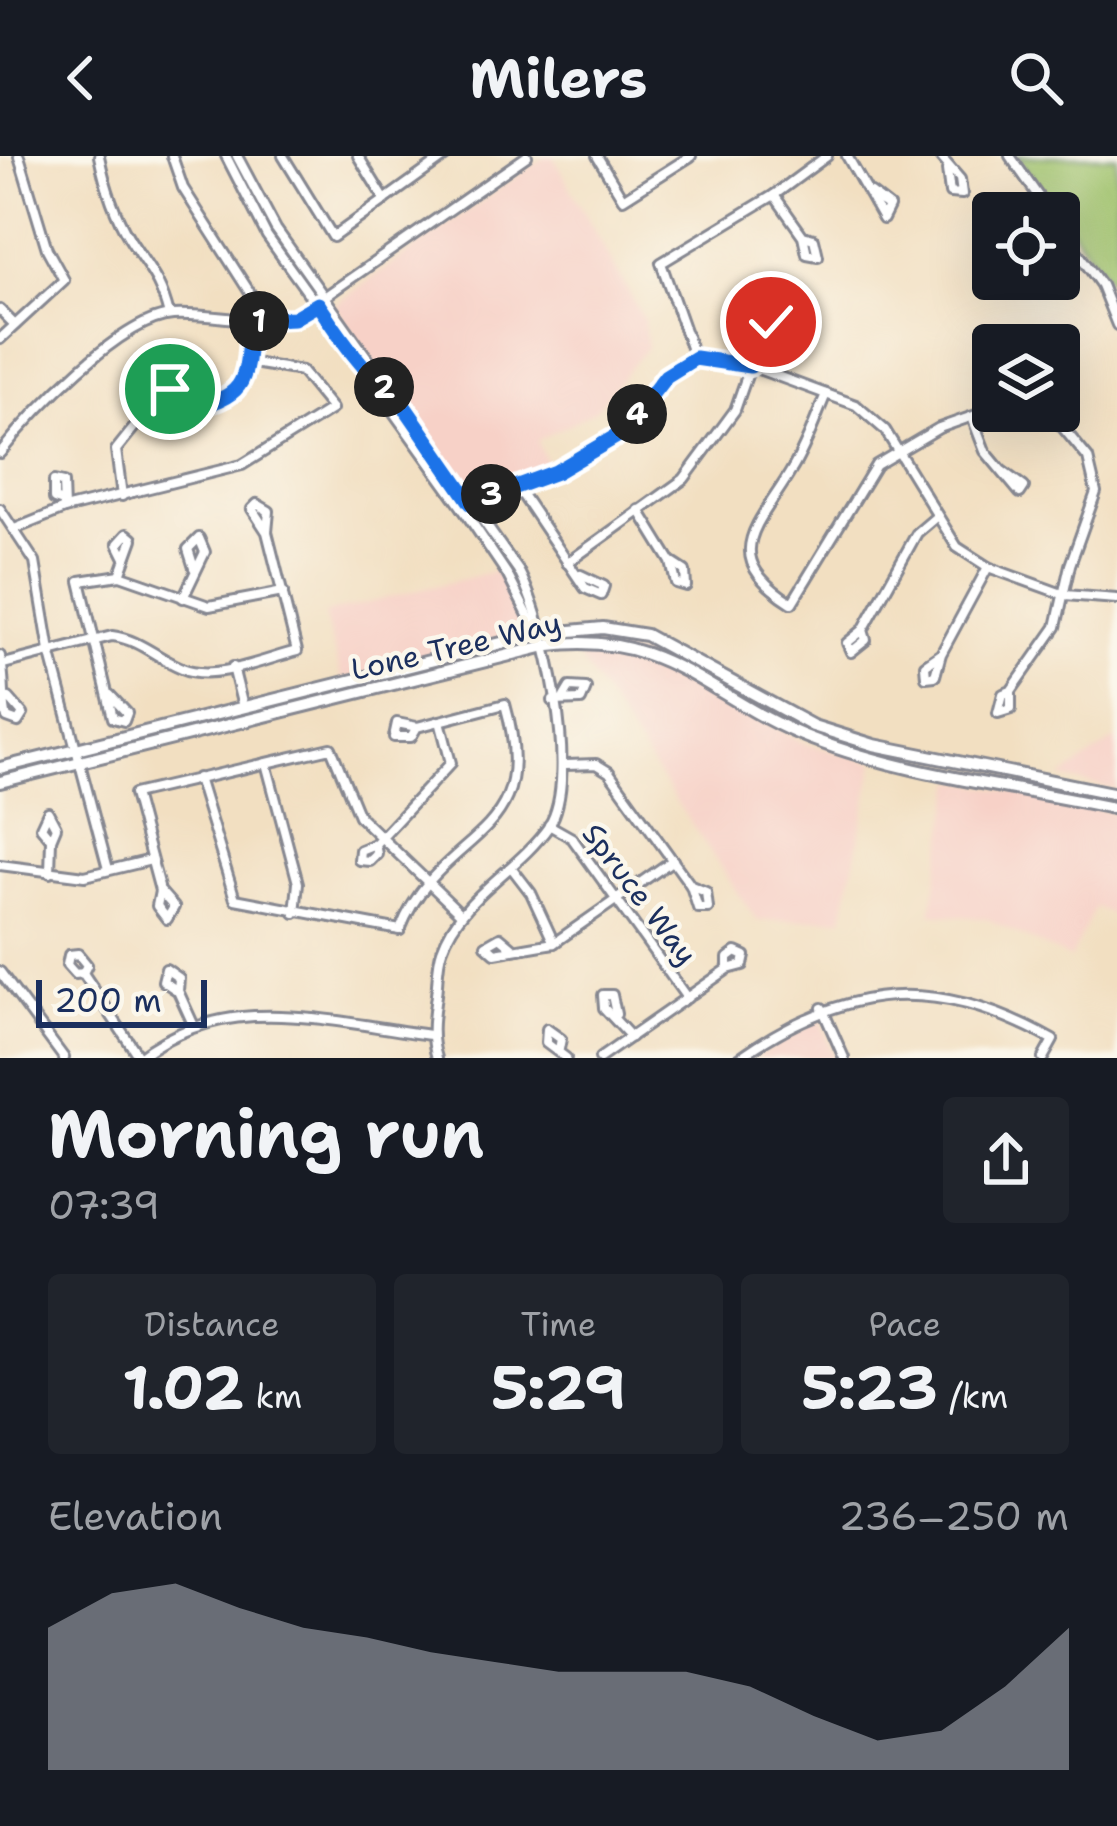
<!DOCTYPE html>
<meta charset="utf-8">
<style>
body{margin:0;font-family:"Shantell Sans",sans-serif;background:#20242c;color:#f1f3f6;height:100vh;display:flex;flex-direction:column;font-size:45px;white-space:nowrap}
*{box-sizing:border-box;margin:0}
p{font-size:39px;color:#9ea1a6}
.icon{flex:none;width:66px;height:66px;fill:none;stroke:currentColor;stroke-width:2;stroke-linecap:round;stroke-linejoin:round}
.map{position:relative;height:902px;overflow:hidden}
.sheet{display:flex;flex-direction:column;background:#171b24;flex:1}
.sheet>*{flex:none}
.buttons{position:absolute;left:972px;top:36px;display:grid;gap:24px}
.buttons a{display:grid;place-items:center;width:108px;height:108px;border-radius:12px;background:#171b24;box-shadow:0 12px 48px #0002;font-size:60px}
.scale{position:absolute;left:36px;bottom:30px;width:171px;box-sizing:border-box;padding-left:12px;border:6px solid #1b2f5e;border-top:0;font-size:33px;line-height:42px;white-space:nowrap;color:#1b2f5e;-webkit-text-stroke:9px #fbf7ec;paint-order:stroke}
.pin{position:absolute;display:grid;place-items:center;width:102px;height:102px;color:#fff;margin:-51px;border:6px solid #fff;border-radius:50%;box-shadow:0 3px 12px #0007}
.km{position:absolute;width:60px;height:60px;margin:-30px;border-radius:50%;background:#222;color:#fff;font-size:33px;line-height:60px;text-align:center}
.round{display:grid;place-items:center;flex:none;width:126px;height:126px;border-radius:12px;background:#20242c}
.head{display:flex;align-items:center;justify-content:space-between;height:204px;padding:0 48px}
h1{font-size:66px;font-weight:700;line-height:90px}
.metrics{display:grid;grid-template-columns:repeat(3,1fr);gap:18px;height:204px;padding:12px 48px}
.metrics div{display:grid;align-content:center;border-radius:12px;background:#20242c;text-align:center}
.metrics b{font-size:60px;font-weight:700}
.metrics small{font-size:33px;font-weight:400}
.metrics p{font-size:33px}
.chart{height:336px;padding:24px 48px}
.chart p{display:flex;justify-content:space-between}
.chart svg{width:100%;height:216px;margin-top:12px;fill:#8c9099;opacity:.7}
header{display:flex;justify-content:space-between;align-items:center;height:156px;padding:0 48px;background:#171b24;font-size:54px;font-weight:700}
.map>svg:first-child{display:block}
.built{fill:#f7d1c7}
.green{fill:#9ec16b;stroke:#5c7864;stroke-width:3}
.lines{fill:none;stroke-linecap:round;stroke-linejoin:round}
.minor-casing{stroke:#868790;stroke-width:14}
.major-casing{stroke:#868790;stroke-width:16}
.minor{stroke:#fff;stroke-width:8}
.major{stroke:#fff;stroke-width:10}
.route-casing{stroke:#fff;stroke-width:24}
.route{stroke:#1a73e8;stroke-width:15}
.labels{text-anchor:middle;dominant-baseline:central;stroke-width:9;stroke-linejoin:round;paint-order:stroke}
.street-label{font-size:30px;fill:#1b2f5e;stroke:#fbf7ec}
</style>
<header><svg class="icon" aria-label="back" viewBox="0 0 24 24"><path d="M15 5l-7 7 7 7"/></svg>Milers<svg class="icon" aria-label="search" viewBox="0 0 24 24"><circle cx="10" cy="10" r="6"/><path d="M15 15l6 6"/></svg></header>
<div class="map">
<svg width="1117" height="902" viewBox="0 0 1117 902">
<rect width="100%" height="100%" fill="#fbf7ec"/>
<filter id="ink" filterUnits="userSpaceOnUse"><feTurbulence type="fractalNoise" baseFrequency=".00833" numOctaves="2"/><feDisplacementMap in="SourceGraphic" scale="24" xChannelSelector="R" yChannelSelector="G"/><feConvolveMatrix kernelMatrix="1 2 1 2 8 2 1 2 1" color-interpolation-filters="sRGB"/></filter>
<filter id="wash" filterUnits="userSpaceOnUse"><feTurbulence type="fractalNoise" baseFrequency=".004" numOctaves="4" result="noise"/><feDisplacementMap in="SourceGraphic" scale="48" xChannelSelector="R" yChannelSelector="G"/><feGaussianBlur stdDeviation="2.7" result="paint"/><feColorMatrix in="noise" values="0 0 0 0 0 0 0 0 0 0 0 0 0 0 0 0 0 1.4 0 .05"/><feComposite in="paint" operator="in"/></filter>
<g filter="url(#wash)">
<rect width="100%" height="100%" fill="#f2dfc1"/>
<g class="built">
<polygon points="546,0 553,0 644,164 647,191 594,255 537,285 548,309 466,341 334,149"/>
<polygon points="499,414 526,478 342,524 324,458"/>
<polygon points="570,489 601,490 654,504 806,588 875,606 843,762 757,765"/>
<polygon points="1117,582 1117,634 1061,622"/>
<polygon points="955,624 1117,657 1117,762 1095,751 1070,803 987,763 931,757"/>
<polygon points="820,862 834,902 756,902"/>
</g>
<polygon class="green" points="1016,0 1117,0 1117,141 1113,130"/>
</g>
<g filter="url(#ink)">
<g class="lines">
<g class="minor-casing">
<g id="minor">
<path d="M99,0C105,29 113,56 129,82C148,113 160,122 169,159"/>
<polyline points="226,0 267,80 463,353 507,418 537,477"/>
<path d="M237,0L276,73L518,414C545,462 581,621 549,670C517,716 461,739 442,794C437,808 438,824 436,839C433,862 430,880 437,902"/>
<polyline points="283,0 333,81 446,0"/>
<polyline points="358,0 385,44"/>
<polyline points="597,0 623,43 691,0"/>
<polyline points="847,0 883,63 889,51 871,37"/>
<polyline points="940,0 960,23 962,38 950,37 947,14"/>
<polyline points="1010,0 1050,57"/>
<polyline points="774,39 803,80 814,83 818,100 807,98 803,80"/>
<polyline points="1059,70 1101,129 1117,169"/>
<polyline points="0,154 15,169"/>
<polyline points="0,183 64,124 47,93 19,0"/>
<polyline points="356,200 392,234"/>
<polyline points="695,203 661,107 774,39 827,0"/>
<path d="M826,238C815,264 806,291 791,315C760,368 716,400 792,447L876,309L939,272L993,253"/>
<polyline points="182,249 183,227 173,224 171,243 185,254"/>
<polyline points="972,261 985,295 1020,337 1024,331 1002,315"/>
<path d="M0,297C32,257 121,162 173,159C214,157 254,170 294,162L527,0"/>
<polyline points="515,328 585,432 601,439 604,430 581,419"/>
<polyline points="122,340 116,294 136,269 232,241 241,232 247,206 252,140 183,32 172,0"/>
<polyline points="63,346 54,343 54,325 63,327 64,353"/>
<polyline points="0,353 35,406 50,495 108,713"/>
<polyline points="463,353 590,297 622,277 666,220 695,203 711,202 750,210 856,249 885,274 957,391 988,411 1065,439 1117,443"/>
<polyline points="639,354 671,406 676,427 686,430 685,415 671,406"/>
<polyline points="17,372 64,353 242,309 332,253 301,215 247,206"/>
<polyline points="567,407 684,323 735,254 763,174 771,166 767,149 757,160 763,174"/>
<polyline points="120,419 133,383 127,378 118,388 125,402"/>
<polyline points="183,442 205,396 199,382 188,393 194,412"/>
<polyline points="863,474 866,484 851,496 847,487 863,474 917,377 937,360"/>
<polyline points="941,498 925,509 926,521 935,520 941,498 988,411"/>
<path d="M0,500C6,523 2,546 7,562L18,566L23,558L9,542"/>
<path d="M0,509L112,480C139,483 157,502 182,512C214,526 265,503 297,495L267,376L269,355L257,348L252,353L267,376"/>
<polyline points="233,511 243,551"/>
<polyline points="1011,535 1011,553 998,557 1003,538 1011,535 1056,471 1070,409 1096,336 1088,302 1049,255"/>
<polyline points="110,539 127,557 124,565 113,562 80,425 120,419 209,450 283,436"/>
<polyline points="553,545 581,544 586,532 570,531 564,541"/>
<polyline points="266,607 298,727 295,757"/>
<polyline points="566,609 596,608 609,616 691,730 698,752 708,752 706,736 691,730"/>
<path d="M198,622L235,743L400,774C441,670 545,689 505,548L417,571L397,567L394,581H411L417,571"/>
<polyline points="549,669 572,682 687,842"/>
<polyline points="375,688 377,698 370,705 359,704 360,694 375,688 451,607 440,565"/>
<polyline points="0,709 85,720 151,704"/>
<polyline points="511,711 531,737 554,787"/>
<polyline points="50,717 51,683 56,671 48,656 41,671 51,683"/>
<polyline points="160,735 174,751 167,763 157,750 160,735 134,638 331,592 359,660 460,757"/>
<polyline points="513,792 500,781 486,789 495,797 554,787 673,704"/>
<polyline points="0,816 64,902"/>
<polyline points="83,817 75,818 67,809 69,799 78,798 87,809 83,817 139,901"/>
<polyline points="178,835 163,825 166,813 179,822 178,835 193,868"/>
<polyline points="822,852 844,902"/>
<polyline points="616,858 612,839 603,839 604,852 631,881"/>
<polyline points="559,893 561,883 547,873 546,887 566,902"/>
<path d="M138,902C227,833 327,866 431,879"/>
<polyline points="600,902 728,813 743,809 745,800 736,796 728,802 728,813"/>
<path d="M739,902C847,826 937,819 1053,884L1043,902"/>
</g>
</g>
<g class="major-casing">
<g id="major">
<polyline points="0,612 538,478 603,472 646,479 813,570 874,589 1117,638"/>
<path d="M0,626L550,489C668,474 711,545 812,583C907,620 1017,631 1117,653"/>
</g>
</g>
<use href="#minor" class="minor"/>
<use href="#major" class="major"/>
</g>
</g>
<g class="lines" filter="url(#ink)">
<g class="route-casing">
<path id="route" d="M170,233L171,243L184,254C250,240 246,226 250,164L294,162L318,148C332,169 371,229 393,234L471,347L556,316L622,277L666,220L695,202L750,210L771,166"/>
</g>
<use href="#route" class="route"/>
</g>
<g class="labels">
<g class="street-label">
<text transform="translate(456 490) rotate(-13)">Lone Tree Way</text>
<text transform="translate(640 738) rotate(53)">Spruce Way</text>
</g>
</g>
</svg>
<div class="buttons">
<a><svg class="icon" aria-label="locate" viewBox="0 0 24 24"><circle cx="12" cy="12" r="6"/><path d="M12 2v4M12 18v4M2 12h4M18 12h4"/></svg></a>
<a><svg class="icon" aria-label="layers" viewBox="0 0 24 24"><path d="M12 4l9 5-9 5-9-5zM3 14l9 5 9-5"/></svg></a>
</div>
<div class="scale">200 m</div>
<div class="pin" style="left:170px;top:233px;background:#1e9e55"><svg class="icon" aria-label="arrive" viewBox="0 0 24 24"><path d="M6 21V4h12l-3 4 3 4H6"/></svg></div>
<div class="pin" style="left:771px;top:166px;background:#d93025"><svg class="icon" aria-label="check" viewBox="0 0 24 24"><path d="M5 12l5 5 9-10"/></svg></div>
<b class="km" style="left:259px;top:165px">1</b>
<b class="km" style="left:384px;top:231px">2</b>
<b class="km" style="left:491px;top:338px">3</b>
<b class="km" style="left:637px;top:258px">4</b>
</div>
<section class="sheet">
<div class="head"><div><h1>Morning run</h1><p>07:39</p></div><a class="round"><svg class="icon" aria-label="share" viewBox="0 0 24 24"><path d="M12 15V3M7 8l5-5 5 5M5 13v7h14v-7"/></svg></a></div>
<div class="metrics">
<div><p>Distance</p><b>1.02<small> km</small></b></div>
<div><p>Time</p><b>5:29</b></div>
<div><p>Pace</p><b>5:23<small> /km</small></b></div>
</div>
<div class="chart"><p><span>Elevation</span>236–250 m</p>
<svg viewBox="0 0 160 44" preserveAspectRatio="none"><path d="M0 44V15L10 8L20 6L30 11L40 15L50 17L60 20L70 22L80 24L90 24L100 24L110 27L120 33L130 38L140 36L150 27L160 15V44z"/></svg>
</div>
</section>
